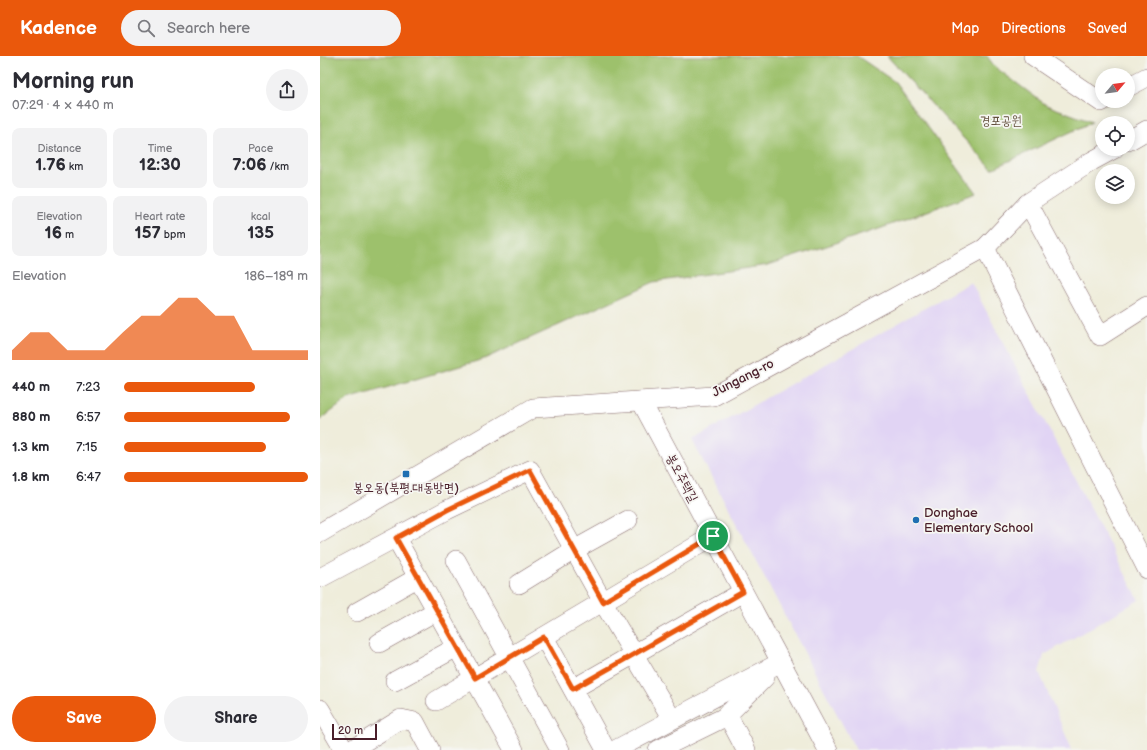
<!DOCTYPE html>
<meta charset="utf-8">
<style>
body{margin:0;font-family:"Balsamiq Sans","Poor Story",sans-serif;background:#f2f2f3;color:#2b2b33;height:100vh;display:flex;flex-direction:column;font-size:15px;white-space:nowrap}
*{box-sizing:border-box;margin:0}
p{font-size:13px;color:#7c7c81}
.icon{flex:none;width:22px;height:22px;fill:none;stroke:currentColor;stroke-width:2;stroke-linecap:round;stroke-linejoin:round}
.map{position:relative;flex:1;overflow:hidden}
.details{display:flex;flex-direction:column;background:#fff;width:320px}
.details>*{flex:none}
.needle{width:26px;rotate:61deg}
.controls{position:absolute;left:775px;top:12px;display:grid;gap:8px}
.controls a{display:grid;place-items:center;width:40px;height:40px;border-radius:50%;background:#fff;box-shadow:0 2px 10px #0003;font-size:20px}
.scale{position:absolute;left:12px;bottom:10px;width:45px;box-sizing:border-box;padding-left:4px;border:2px solid #4a1f2b;border-top:0;font-size:11px;line-height:14px;white-space:nowrap;color:#4a1f2b;-webkit-text-stroke:3px #f6f6f2;paint-order:stroke}
.pin{position:absolute;display:grid;place-items:center;width:34px;height:34px;color:#fff;margin:-17px;border:2px solid #fff;border-radius:50%;box-shadow:0 1px 4px #0007}
.round{display:grid;place-items:center;flex:none;width:42px;height:42px;border-radius:21px;background:#f2f2f3}
.overview{display:flex;align-items:center;justify-content:space-between;height:68px;padding:0 12px}
h1{font-size:22px;font-weight:700;line-height:30px}
.figures{display:grid;grid-template-columns:repeat(3,1fr);gap:6px;height:68px;padding:4px 12px}
.figures div{display:grid;align-content:center;border-radius:8px;background:#f2f2f3;text-align:center}
.figures b{font-size:17px;font-weight:700}
.figures small{font-size:11px;font-weight:400}
.figures p{font-size:11px}
.chart{height:112px;padding:8px 12px}
.chart p{display:flex;justify-content:space-between}
.chart svg{width:100%;height:72px;margin-top:4px;fill:#ea580c;opacity:.7}
.cta{display:flex;gap:8px;margin-top:auto;padding:8px 12px}
.cta a{flex:1;height:46px;border-radius:24px;background:#ea580c;color:#fff;font-size:16px;font-weight:700;line-height:46px;text-align:center}
.cta a+a{background:#f2f2f3;color:#2b2b33}
ul{padding:0 12px;list-style:none;font-size:13px}
li{display:grid;grid-template-columns:64px 48px 1fr;align-items:center;height:30px}
li i{height:10px;border-radius:5px;background:#ea580c}
header{display:flex;align-items:center;gap:24px;box-sizing:border-box;height:56px;padding:0 20px;background:#ea580c;color:#fff}
header strong{font-size:19px}
nav{display:flex;gap:22px;margin-inline-start:auto;font-size:14px}
.search{width:280px;height:36px;background:#f2f2f3;display:flex;align-items:center;gap:10px;box-sizing:border-box;padding:0 14px;border-radius:22px;color:#7c7c81;font-size:15px}
main{display:flex;flex:1;min-height:0}
.map>svg:first-child{display:block}
.built{fill:#e1d4f4}
.green{fill:#9dc16c;stroke:#74704c}
.lines{fill:none;stroke-linecap:round;stroke-linejoin:round}
.minor-casing{stroke:#846769;stroke-width:20}
.minor{stroke:#fff;stroke-width:19}
.route-casing{stroke:#fff;stroke-width:8}
.route{stroke:#ea580c;stroke-width:5}
.poi-dot{fill:#1f6fb2;stroke:#f6f6f2;stroke-width:1.5}
.labels{text-anchor:middle;dominant-baseline:central;stroke-width:3.5;stroke-linejoin:round;paint-order:stroke}
.park-label{font-size:13px;fill:#63503e;stroke:#f6f6f2}
.street-label{font-size:13px;fill:#4a1f2b;stroke:#f6f6f2}
.poi-label{font-size:13px;fill:#4a1f2b;stroke:#f6f6f2}
</style>
<header>
<strong>Kadence</strong>
<div class="search"><svg class="icon" aria-label="search" viewBox="0 0 24 24"><circle cx="10" cy="10" r="6"/><path d="M15 15l6 6"/></svg>Search here</div>
<nav><a>Map</a><a>Directions</a><a>Saved</a></nav>
</header>
<main>
<section class="details">
<div class="overview"><div><h1>Morning run</h1><p>07:29 · 4 × 440 m</p></div><a class="round"><svg class="icon" aria-label="share" viewBox="0 0 24 24"><path d="M12 15V3M7 8l5-5 5 5M5 13v7h14v-7"/></svg></a></div>
<div class="figures">
<div><p>Distance</p><b>1.76<small> km</small></b></div>
<div><p>Time</p><b>12:30</b></div>
<div><p>Pace</p><b>7:06<small> /km</small></b></div>
</div>
<div class="figures">
<div><p>Elevation</p><b>16<small> m</small></b></div>
<div><p>Heart rate</p><b>157<small> bpm</small></b></div>
<div><p>kcal</p><b>135</b></div>
</div>
<div class="chart"><p><span>Elevation</span>186–189 m</p>
<svg viewBox="0 0 160 44" preserveAspectRatio="none"><path d="M0 44V38L10 27L20 27L30 38L40 38L50 38L60 27L70 17L80 17L90 6L100 6L110 17L120 17L130 38L140 38L150 38L160 38V44z"/></svg>
</div>
<ul>
<li><b>440 m</b>7:23<i style="width:71%"></i></li>
<li><b>880 m</b>6:57<i style="width:90%"></i></li>
<li><b>1.3 km</b>7:15<i style="width:77%"></i></li>
<li><b>1.8 km</b>6:47<i style="width:100%"></i></li>
</ul>
<div class="cta"><a>Save</a><a>Share</a></div>
</section>
<div class="map">
<svg width="827" height="694" viewBox="0 0 827 694">
<rect width="100%" height="100%" fill="#f6f6f2"/>
<filter id="ink" filterUnits="userSpaceOnUse"><feTurbulence type="fractalNoise" baseFrequency=".025" numOctaves="2"/><feDisplacementMap in="SourceGraphic" scale="8" xChannelSelector="R" yChannelSelector="G"/><feConvolveMatrix kernelMatrix="1 2 1 2 8 2 1 2 1" color-interpolation-filters="sRGB"/></filter>
<filter id="wash" filterUnits="userSpaceOnUse"><feTurbulence type="fractalNoise" baseFrequency=".012" numOctaves="4" result="noise"/><feDisplacementMap in="SourceGraphic" scale="16" xChannelSelector="R" yChannelSelector="G"/><feGaussianBlur stdDeviation="0.9" result="paint"/><feColorMatrix in="noise" values="0 0 0 0 0 0 0 0 0 0 0 0 0 0 0 0 0 1.4 0 .05"/><feComposite in="paint" operator="in"/></filter>
<g filter="url(#wash)">
<rect width="100%" height="100%" fill="#efeddb"/>
<polygon class="built" points="651,226 819,544 724,599 719,616 752,694 536,694 372,384"/>
<g class="green">
<polygon points="0,0 537,0 575,26 656,137 559,173 448,209 334,226 164,303 28,343 0,364"/>
<polygon points="567,0 667,0 675,11 726,49 772,66 672,113"/>
</g>
</g>
<g filter="url(#ink)">
<g class="lines">
<g class="minor-casing">
<g id="minor">
<polyline points="713,0 781,46 783,45"/>
<polyline points="808,31 827,21"/>
<polyline points="808,85 827,74"/>
<polyline points="708,147 780,280 827,250"/>
<polyline points="665,192 827,513"/>
<polyline points="321,345 508,694"/>
<polyline points="0,477 213,352 394,340 665,192 708,147 772,105 794,93"/>
<polyline points="76,482 194,694"/>
<polyline points="136,504 240,694"/>
<polyline points="0,522 127,454 210,414 283,546 352,663"/>
<polyline points="199,528 254,494 308,464"/>
<polyline points="37,556 97,522"/>
<polyline points="224,581 286,694"/>
<polyline points="59,587 116,555"/>
<polyline points="75,625 137,591"/>
<polyline points="253,633 423,536"/>
<polyline points="116,645 393,480"/>
<polyline points="0,653 24,694"/>
<polyline points="407,658 426,694"/>
<polyline points="31,694 81,663 95,666 110,694"/>
<polyline points="295,694 461,606"/>
<polyline points="338,694 405,661 445,621"/>
</g>
</g>
<use href="#minor" class="minor"/>
</g>
</g>
<g class="lines" filter="url(#ink)">
<g class="route-casing">
<polygon id="route" points="210,414 283,546 393,480 423,536 253,633 224,581 155,622 76,482 127,454"/>
</g>
<use href="#route" class="route"/>
</g>
<g class="poi-dot">
<rect x="82" y="414" width="8" height="8" rx="2"/>
<circle cx="596" cy="464" r="4"/>
</g>
<g class="labels">
<g class="park-label">
<text x="681" y="65">경포공원</text>
</g>
<g class="street-label">
<text transform="translate(423 322) rotate(-27)">Jungang-ro</text>
<text transform="translate(362 422) rotate(62)">봉오주택길</text>
</g>
<g class="poi-label">
<text x="86" y="432">봉오동(북평.대동방면)</text>
<text x="604" y="457" text-anchor="start">Donghae<tspan x="604" dy="15">Elementary School</tspan></text>
</g>
</g>
</svg>
<div class="controls">
<a><svg class="needle" viewBox="-14 -14 28 28"><path d="M0-13l5 13h-10z" fill="#e53935"/><path d="M0 13l5-13h-10z" fill="#7c7c81"/></svg></a>
<a><svg class="icon" aria-label="locate" viewBox="0 0 24 24"><circle cx="12" cy="12" r="6"/><path d="M12 2v4M12 18v4M2 12h4M18 12h4"/></svg></a>
<a><svg class="icon" aria-label="layers" viewBox="0 0 24 24"><path d="M12 4l9 5-9 5-9-5zM3 14l9 5 9-5"/></svg></a>
</div>
<div class="scale">20 m</div>
<div class="pin" style="left:393px;top:480px;background:#1e9e55"><svg class="icon" aria-label="arrive" viewBox="0 0 24 24"><path d="M6 21V4h12l-3 4 3 4H6"/></svg></div>
</div>
</main>
